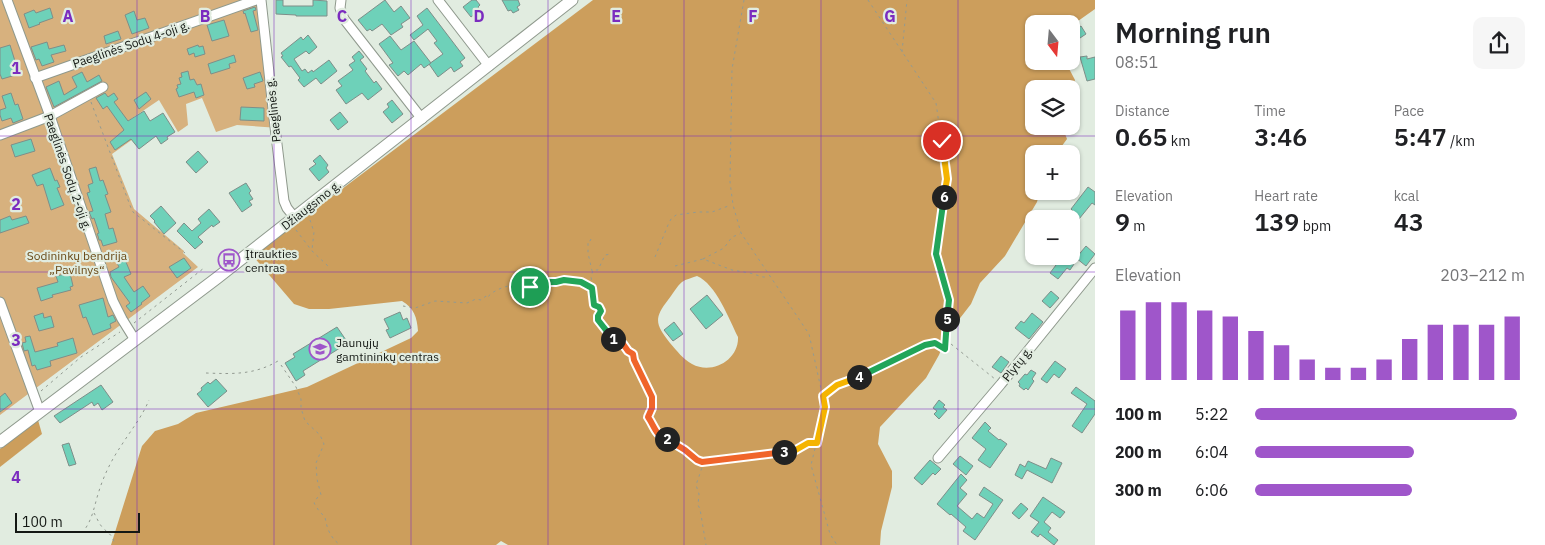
<!DOCTYPE html>
<meta charset="utf-8">
<style>
body{margin:0;font-family:"IBM Plex Sans",sans-serif;background:#f6f6f6;color:#202124;height:100vh;display:flex;flex-direction:column;font-size:19px;white-space:nowrap}
*{box-sizing:border-box;margin:0}
p{font-size:16px;color:#757577}
.icon{flex:none;width:28px;height:28px;fill:none;stroke:currentColor;stroke-width:2;stroke-linecap:round;stroke-linejoin:round}
.map{position:relative;flex:1;overflow:hidden}
.panel{display:flex;flex-direction:column;background:#fff;width:450px}
.panel>*{flex:none}
.needle{width:32px;rotate:164deg}
.tools{position:absolute;left:1025px;top:15px;display:grid;gap:10px}
.tools a{display:grid;place-items:center;width:55px;height:55px;border-radius:10px;background:#fff;box-shadow:0 1px 4px #0004;font-size:25px}
.scale{position:absolute;left:15px;bottom:12px;width:125px;box-sizing:border-box;padding-left:5px;border:2px solid #141814;border-top:0;font-size:14px;line-height:18px;white-space:nowrap;color:#141814;-webkit-text-stroke:4px #e1ece0;paint-order:stroke}
.pin{position:absolute;display:grid;place-items:center;width:42px;height:42px;color:#fff;margin:-21px;border:2px solid #fff;border-radius:50%;box-shadow:0 1px 5px #0007}
.km{position:absolute;width:25px;height:25px;margin:-12px;border-radius:50%;background:#222;color:#fff;font-size:14px;line-height:25px;text-align:center}
.round{display:grid;place-items:center;flex:none;width:52px;height:52px;border-radius:10px;background:#f6f6f6}
.overview{display:flex;align-items:center;justify-content:space-between;height:85px;padding:0 20px}
h1{font-size:28px;font-weight:600;line-height:38px}
.metrics{display:grid;grid-template-columns:repeat(3,1fr);gap:8px;height:85px;padding:5px 20px}
.metrics div{display:grid;align-content:center}
.metrics b{font-size:25px;font-weight:600}
.metrics small{font-size:14px;font-weight:400}
.metrics p{font-size:14px}
.chart{height:140px;padding:10px 20px}
.chart p{display:flex;justify-content:space-between}
.chart svg{width:100%;height:90px;margin-top:5px;stroke:#9f56ca;stroke-width:6}
ul{padding:0 20px;list-style:none;font-size:16px}
li{display:grid;grid-template-columns:80px 60px 1fr;align-items:center;height:38px}
li i{height:12px;border-radius:6px;background:#9f56ca}
main{display:flex;flex:1;min-height:0}
.map>svg:first-child{display:block}
.green{fill:#d7b17e}
.forest{fill:#cc9e5c;fill-rule:evenodd}
.building{fill:#6ed1b9;stroke:#7e8e89}
.lines{fill:none;stroke-linecap:round;stroke-linejoin:round}
.minor-casing{stroke:#8f998d;stroke-width:11}
.tertiary-casing{stroke:#8f998d;stroke-width:13}
.path{stroke:#929a91;stroke-width:1;stroke-dasharray:2.5 4;stroke-linecap:butt}
.minor{stroke:#fff;stroke-width:9}
.tertiary{stroke:#fff;stroke-width:11}
.split-1-casing{stroke:#fff;stroke-width:10}
.split-2-casing{stroke:#fff;stroke-width:10}
.split-3-casing{stroke:#fff;stroke-width:10}
.split-4-casing{stroke:#fff;stroke-width:10}
.split-5-casing{stroke:#fff;stroke-width:10}
.split-6-casing{stroke:#fff;stroke-width:10}
.split-7-casing{stroke:#fff;stroke-width:10}
.split-1{stroke:#22a559;stroke-width:6}
.split-2{stroke:#f0652b;stroke-width:6}
.split-3{stroke:#f0652b;stroke-width:6}
.split-4{stroke:#f5b400;stroke-width:6}
.split-5{stroke:#22a559;stroke-width:6}
.split-6{stroke:#22a559;stroke-width:6}
.split-7{stroke:#f5b400;stroke-width:6}
.grid{fill:none;stroke:#7b2cbf;stroke-width:1;stroke-opacity:0.55}
.labels{text-anchor:middle;dominant-baseline:central;stroke-width:4.5;stroke-linejoin:round;paint-order:stroke}
.street-label{font-size:12px;fill:#141814;stroke:#e1ece0}
.poi-label{font-size:12px;fill:#141814;stroke:#e1ece0;text-anchor:start}
.park-label{font-size:12px;fill:#6a4a18;stroke:#e1ece0}
.grid-label{font-size:16px;text-anchor:middle;font-weight:bold;fill:#7b2cbf;stroke:#e1ece0;stroke-width:4.5;stroke-linejoin:round;paint-order:stroke}
</style>
<main>
<div class="map">
<svg width="1095" height="545" viewBox="0 0 1095 545">
<rect width="100%" height="100%" fill="#e1ece0"/>
<polygon class="green" points="0,0 264,0 279,128 237,125 216,132 202,98 186,104 188,125 178,132 159,100 122,125 133,139 112,154 134,209 184,251 183,253 198,267 0,415"/>
<g class="forest">
<path d="M593,0H1095V9L1071,26V24H1034V61H1065L1075,80L1071,89H1034V126H1062L1067,139L1056,154H1034V191H1040L1037,202L1005,256L980,283L971,304L947,335L939,355L926,378L880,427L878,444L892,471V487L881,531L880,545H508L501,541L496,545H111L142,446L155,431L178,424L196,413L307,387L411,338L418,331C417,317 414,308 402,301L329,309H309L294,304L253,256ZM697,276C716,284 729,319 738,337C739,360 712,375 692,364C683,359 677,351 670,343C656,325 653,319 668,300C672,295 677,286 682,282C686,279 692,278 697,276Z"/>
<polygon points="38,420 42,434 0,467 0,449"/>
</g>
<g class="building">
<polygon points="276,0 283,0 283,6 313,6 313,0 327,1 327,16 296,16 296,15 276,14"/>
<polygon points="385,0 394,12 401,6 410,18 401,24 403,27 391,35 382,24 372,31 370,29 367,31 358,20"/>
<polygon points="472,0 476,0 480,5 478,7 480,10 471,17 463,7"/>
<polygon points="502,0 518,0 520,5 517,7 519,10 513,13 511,10 508,11"/>
<polygon points="255,7 256,10 253,11 258,30 251,32 245,13 244,14 243,11"/>
<polygon points="50,8 53,18 39,23 40,24 29,28 24,14 34,10 36,13"/>
<polygon points="427,8 465,58 460,62 463,66 454,72 451,67 438,77 429,64 443,54 434,43 437,41 428,29 414,40 410,35 423,25 417,16"/>
<polygon points="134,11 137,20 145,18 149,28 132,34 125,15"/>
<polygon points="224,20 229,36 212,41 207,25"/>
<polygon points="1081,26 1086,34 1074,42 1071,38 1071,32"/>
<polygon points="118,31 121,39 106,44 104,36"/>
<polygon points="308,35 317,47 309,54 306,51 294,59 302,71 305,69 308,73 312,70 313,72 329,60 337,71 321,84 316,78 304,87 298,80 300,78 291,66 289,67 281,57 283,56 281,53 301,37 303,40"/>
<polygon points="390,36 401,50 414,41 431,63 424,68 421,64 408,75 404,71 398,76 389,65 393,63 379,44"/>
<polygon points="47,42 49,49 64,45 66,51 51,55 54,62 42,66 39,59 36,60 31,47"/>
<polygon points="10,45 19,74 2,79 0,74 0,48"/>
<polygon points="198,45 199,47 203,46 205,54 195,57 194,53 189,55 187,49"/>
<polygon points="359,51 364,57 360,60 367,69 365,71 374,83 376,81 382,89 368,100 362,93 346,104 336,90 342,86 338,81 353,70 349,65 355,61 352,57"/>
<polygon points="234,55 236,62 229,64 230,68 211,74 208,64"/>
<polygon points="1087,56 1087,59 1095,57 1095,79 1087,81 1080,57"/>
<polygon points="188,71 190,80 194,79 197,85 201,84 204,95 196,98 194,92 179,97 176,89 178,88 177,85 181,84 179,78 182,77 181,73"/>
<polygon points="82,72 87,82 99,75 102,81 54,107 46,87 59,81 64,95 77,87 72,77"/>
<polygon points="260,72 263,81 254,84 255,87 247,89 243,78"/>
<polygon points="146,92 151,99 139,109 134,100"/>
<polygon points="11,93 15,105 18,104 23,119 13,123 11,118 2,121 0,115 0,110 6,108 2,96"/>
<polygon points="105,93 108,97 114,93 118,99 114,102 128,121 144,111 150,121 163,113 175,132 167,137 168,139 161,144 156,136 139,149 131,139 115,150 110,142 124,130 107,106 103,109 96,98"/>
<polygon points="392,100 403,114 392,123 383,112 389,107 387,104"/>
<polygon points="241,107 264,108 264,121 240,120"/>
<polygon points="340,112 348,122 338,130 330,120"/>
<polygon points="31,139 35,151 15,157 11,145"/>
<polygon points="198,151 208,162 196,173 186,162"/>
<polygon points="320,155 328,165 326,168 329,172 319,181 309,169 316,164 313,161"/>
<polygon points="96,167 100,181 103,180 108,194 105,195 111,212 105,214 109,229 113,228 117,242 103,246 101,240 99,240 98,236 97,234 99,233 94,218 92,219 89,212 93,211 87,193 90,192 88,185 93,183 89,169"/>
<polygon points="50,168 55,181 57,180 60,187 57,188 64,205 51,210 43,184 37,186 32,175"/>
<polygon points="246,183 251,191 249,193 253,199 249,201 252,205 242,212 229,193"/>
<polygon points="1088,187 1095,192 1095,205 1092,203 1079,219 1073,214 1074,212 1071,209"/>
<polygon points="161,206 176,223 164,234 154,222 155,221 150,216"/>
<polygon points="209,209 220,222 213,227 212,225 198,237 203,242 195,249 177,231 184,223 192,231 201,223 198,219"/>
<polygon points="10,216 12,220 26,216 29,223 0,233 0,220"/>
<polygon points="1086,246 1095,254 1086,266 1076,258"/>
<polygon points="126,252 129,260 126,262 131,274 124,277 134,292 143,286 150,296 141,303 142,304 131,312 126,306 130,303 111,277 110,272 119,267 114,257"/>
<polygon points="1046,256 1064,256 1074,264 1070,270 1067,268 1058,279 1050,273 1056,265"/>
<polygon points="184,258 191,268 177,278 169,267"/>
<polygon points="70,273 73,286 70,287 71,290 52,295 53,297 41,301 37,288 58,282 56,276"/>
<polygon points="1051,291 1059,298 1050,308 1042,301"/>
<polygon points="707,295 723,315 706,329 690,309"/>
<polygon points="103,298 108,317 113,315 116,321 110,324 111,328 93,335 86,317 83,318 79,305"/>
<polygon points="400,312 403,320 407,318 411,328 390,338 386,330 389,329 384,319"/>
<polygon points="43,313 44,318 51,316 54,327 39,331 34,316"/>
<polygon points="1032,313 1043,322 1029,339 1015,328 1021,321 1024,323"/>
<polygon points="674,322 683,334 673,341 664,330"/>
<polygon points="337,327 348,343 303,371 305,375 296,381 285,363 295,357 293,354"/>
<polygon points="30,336 35,352 58,346 57,343 73,338 77,353 50,361 51,366 37,370 35,365 32,366 28,350 24,351 22,343 26,342 25,337"/>
<polygon points="1001,356 1009,362 1001,373 992,367"/>
<polygon points="1055,361 1066,369 1059,378 1054,374 1047,383 1041,379"/>
<polygon points="1031,370 1036,373 1032,379 1034,381 1028,390 1026,388 1024,390 1019,386 1020,384 1018,382 1025,374 1027,375"/>
<polygon points="216,379 227,391 208,407 197,394 202,390 201,388 208,382 210,384"/>
<polygon points="101,385 113,402 102,410 98,403 94,406 92,402 60,423 54,416"/>
<polygon points="1076,387 1095,401 1095,414 1082,433 1072,426 1087,404 1071,393"/>
<polygon points="5,393 12,403 0,412 0,397"/>
<polygon points="939,400 945,405 943,407 947,410 939,419 934,414 937,411 933,408"/>
<polygon points="985,422 991,428 988,431 999,440 1000,439 1007,444 990,468 978,460 986,449 972,438"/>
<polygon points="69,443 76,464 69,466 62,445"/>
<polygon points="960,456 973,466 966,475 953,464"/>
<polygon points="1051,458 1062,463 1052,483 1027,470 1022,479 1015,475 1020,464 1025,467 1028,461 1046,469"/>
<polygon points="930,460 941,469 935,475 933,473 922,485 914,478"/>
<polygon points="961,474 967,480 960,488 967,494 957,506 972,519 977,513 984,518 993,504 979,495 984,487 1003,500 975,540 963,531 966,527 951,514 950,515 937,504"/>
<polygon points="1043,497 1065,512 1060,518 1052,512 1044,522 1051,528 1048,532 1058,540 1054,545 1040,534 1038,537 1031,532 1039,522 1030,516"/>
<polygon points="1021,503 1028,509 1019,519 1012,513"/>
</g>
<g class="lines">
<g class="minor-casing">
<g id="minor">
<polyline points="7,0 50,116 113,301 122,319 135,340"/>
<polyline points="261,0 276,136 284,201 287,208 295,218"/>
<polyline points="341,0 340,8 344,19 422,119"/>
<polyline points="438,0 489,66"/>
<polyline points="35,78 256,0"/>
<polyline points="0,135 50,116 103,87"/>
<polyline points="0,302 40,412"/>
<polyline points="938,458 1001,384 1095,268"/>
</g>
</g>
<g class="tertiary-casing">
<polyline id="tertiary" points="0,442 217,278 572,0"/>
</g>
<g class="path">
<polyline points="744,0 732,69 730,182 733,205 741,233 809,334 825,407 811,465 830,534 837,545"/>
<polyline points="868,0 936,103 947,179 936,254 949,300 946,328 945,349"/>
<polyline points="902,52 907,0"/>
<polyline points="91,102 131,208 133,212 185,253"/>
<polyline points="310,220 314,232 312,250"/>
<polyline points="296,230 312,251 328,266"/>
<polyline points="591,239 590,241 588,241 588,253 592,271"/>
<polyline points="655,257 668,225 671,219 676,215 698,212 712,212 731,205"/>
<polyline points="703,259 724,248 732,237 740,234"/>
<polyline points="675,266 703,259 732,270 750,273 763,277 768,277"/>
<polyline points="589,285 592,282 591,277 593,270 598,270 605,255 612,254"/>
<path d="M403,306L415,308L435,301L467,303L476,299L481,300L486,296L487,298C494,289 505,287 515,284L517,292H520C528,285 530,288 538,285C555,280 577,276 592,288L594,305L599,307L601,311L598,316V320L612,338L623,344L628,351L633,354L634,360L652,397V408L648,417L657,434L661,437L666,438L685,450L697,461L702,462L794,451L805,446L808,443H816"/>
<polyline points="134,323 204,268"/>
<polyline points="946,348 951,344 995,379"/>
<path d="M281,365L296,387L301,399V408L305,421L320,435L324,444L316,463L317,479L321,495L317,498L314,503L319,511L325,517C327,529 330,537 340,545"/>
<path d="M206,373C233,374 254,375 278,361"/>
<polyline points="41,391 81,357 120,332"/>
<polyline points="823,396 837,385 849,382 925,345 935,343 944,349"/>
<polyline points="704,462 696,485 699,494 698,505 700,509 706,545"/>
<path d="M94,513C97,518 99,524 103,528C110,535 112,534 115,545"/>
<path d="M82,533C93,520 94,506 99,491C104,475 112,459 121,446C131,430 142,417 149,400"/>
</g>
<use href="#minor" class="minor"/>
<use href="#tertiary" class="tertiary"/>
</g>
<g class="lines">
<g class="split-1-casing">
<polyline id="split-1" points="530,287 546,282 556,282 564,280 581,282 592,288 594,305 599,307 601,311 598,316 598,320 613,339"/>
</g>
<g class="split-2-casing">
<path id="split-2" d="M613,339L623,344L628,351L633,354L634,360L652,397V408L648,417C655,427 655,435 667,439"/>
</g>
<g class="split-3-casing">
<polyline id="split-3" points="667,439 685,450 697,460 702,462 784,452"/>
</g>
<g class="split-4-casing">
<polyline id="split-4" points="784,452 794,451 808,443 817,443 825,407 823,396 837,385 859,377"/>
</g>
<g class="split-5-casing">
<polyline id="split-5" points="859,377 925,345 935,343 945,349 947,319"/>
</g>
<g class="split-6-casing">
<polyline id="split-6" points="944,197 936,254 949,300 947,319"/>
</g>
<g class="split-7-casing">
<polyline id="split-7" points="942,141 947,179 944,197"/>
</g>
<use href="#split-1" class="split-1"/>
<use href="#split-2" class="split-2"/>
<use href="#split-3" class="split-3"/>
<use href="#split-4" class="split-4"/>
<use href="#split-5" class="split-5"/>
<use href="#split-6" class="split-6"/>
<use href="#split-7" class="split-7"/>
</g>
<path class="grid" d="M137,0V545M274,0V545M411,0V545M548,0V545M684,0V545M821,0V545M958,0V545M0,136H1095M0,272H1095M0,409H1095"/>
<defs>
<g id="bus-ring" transform="scale(1.125)"><circle r="9.5" fill="#e1ece0" stroke="#9f56ca" stroke-width="1.5"/><path d="M-5-6H5V4H4V6H2V4H-2V6H-4V4H-5ZM-3.5-4V0h7V-4ZM-3.5 1.2v1.5H-2V1.2ZM2 1.2v1.5H3.5V1.2Z" fill="#9f56ca"/></g>
<g id="school-ring" transform="scale(1.125)"><circle r="9.5" fill="#e1ece0" stroke="#9f56ca" stroke-width="1.5"/><path d="M0-5L7-2L0 1L-7-2ZM-4 1L0 2.5L4 1V4Q0 6-4 4Z" fill="#9f56ca"/></g>
</defs>
<g fill-rule="evenodd">
<use href="#bus-ring" x="229" y="260"/>
<use href="#school-ring" x="320" y="349"/>
</g>
<g class="labels">
<g class="street-label">
<text transform="translate(131 44) rotate(-19)">Paeglinės Sodų 4-oji g.</text>
<text transform="translate(273 110) rotate(-96)">Paeglinės g.</text>
<text transform="translate(68 172) rotate(71)">Paeglinės Sodų 2-oji g.</text>
<text transform="translate(311 205) rotate(-38)">Džiaugsmo g.</text>
<text transform="translate(1017 364) rotate(-51)">Plytų g.</text>
</g>
<g class="poi-label">
<text x="245" y="253">Įtraukties<tspan x="245" dy="14">centras</tspan></text>
<text x="336" y="342">Jaunųjų<tspan x="336" dy="14">gamtininkų centras</tspan></text>
</g>
<g class="park-label">
<text x="77" y="255">Sodininkų bendrija<tspan x="77" dy="14">„Pavilnys“</tspan></text>
</g>
</g>
<g class="grid-label">
<text x="68" y="22">A</text>
<text x="205" y="22">B</text>
<text x="342" y="22">C</text>
<text x="479" y="22">D</text>
<text x="616" y="22">E</text>
<text x="753" y="22">F</text>
<text x="890" y="22">G</text>
<text x="16" y="74">1</text>
<text x="16" y="210">2</text>
<text x="16" y="346">3</text>
<text x="16" y="483">4</text>
</g>
</svg>
<div class="tools">
<a><svg class="needle" viewBox="-14 -14 28 28"><path d="M0-13l5 13h-10z" fill="#e53935"/><path d="M0 13l5-13h-10z" fill="#757577"/></svg></a>
<a><svg class="icon" aria-label="layers" viewBox="0 0 24 24"><path d="M12 4l9 5-9 5-9-5zM3 14l9 5 9-5"/></svg></a>
<a>+</a>
<a>−</a>
</div>
<div class="scale">100 m</div>
<div class="pin" style="left:530px;top:287px;background:#1e9e55"><svg class="icon" aria-label="arrive" viewBox="0 0 24 24"><path d="M6 21V4h12l-3 4 3 4H6"/></svg></div>
<div class="pin" style="left:942px;top:141px;background:#d93025"><svg class="icon" aria-label="check" viewBox="0 0 24 24"><path d="M5 12l5 5 9-10"/></svg></div>
<b class="km" style="left:613px;top:339px">1</b>
<b class="km" style="left:667px;top:439px">2</b>
<b class="km" style="left:784px;top:452px">3</b>
<b class="km" style="left:859px;top:377px">4</b>
<b class="km" style="left:947px;top:319px">5</b>
<b class="km" style="left:944px;top:197px">6</b>
</div>
<section class="panel">
<div class="overview"><div><h1>Morning run</h1><p>08:51</p></div><a class="round"><svg class="icon" aria-label="share" viewBox="0 0 24 24"><path d="M12 15V3M7 8l5-5 5 5M5 13v7h14v-7"/></svg></a></div>
<div class="metrics">
<div><p>Distance</p><b>0.65<small> km</small></b></div>
<div><p>Time</p><b>3:46</b></div>
<div><p>Pace</p><b>5:47<small> /km</small></b></div>
</div>
<div class="metrics">
<div><p>Elevation</p><b>9<small> m</small></b></div>
<div><p>Heart rate</p><b>139<small> bpm</small></b></div>
<div><p>kcal</p><b>43</b></div>
</div>
<div class="chart"><p><span>Elevation</span>203–212 m</p>
<svg viewBox="0 0 160 44" preserveAspectRatio="none"><path d="M5 44V10M15 44V6M25 44V6M35 44V10M45 44V13M55 44V20M65 44V27M75 44V34M85 44V38M95 44V38M105 44V34M115 44V24M125 44V17M135 44V17M145 44V17M155 44V13"/></svg>
</div>
<ul>
<li><b>100 m</b>5:22<i style="width:97%"></i></li>
<li><b>200 m</b>6:04<i style="width:59%"></i></li>
<li><b>300 m</b>6:06<i style="width:58%"></i></li>
</ul>
</section>
</main>
